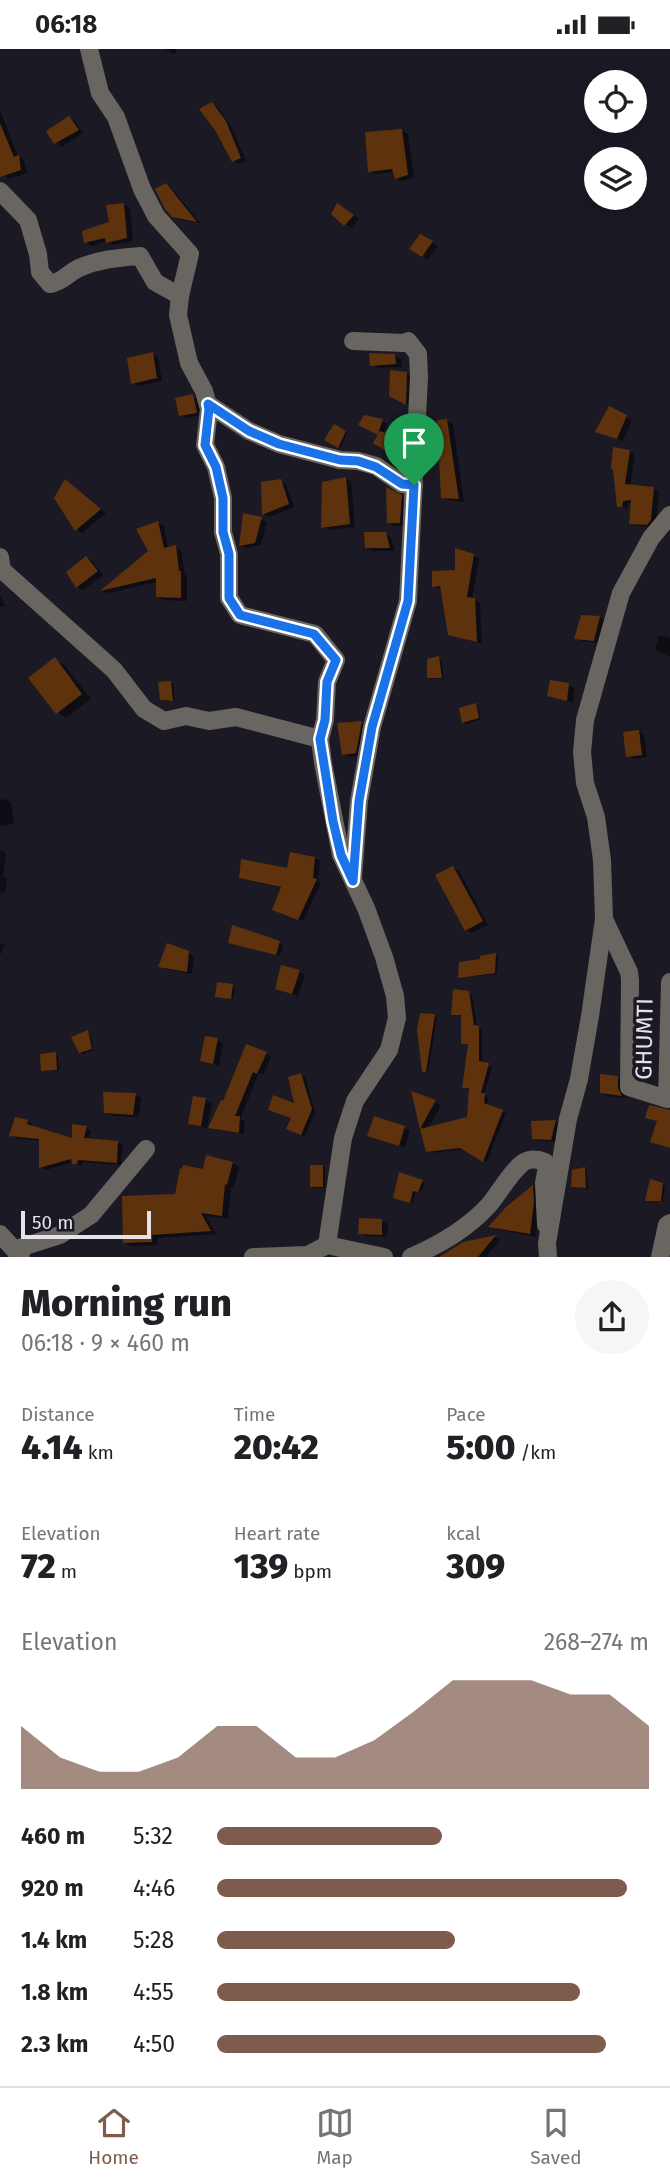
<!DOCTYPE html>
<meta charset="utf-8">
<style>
body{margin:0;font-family:"Fira Sans",sans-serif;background:#f6f6f6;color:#202124;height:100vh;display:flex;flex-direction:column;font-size:26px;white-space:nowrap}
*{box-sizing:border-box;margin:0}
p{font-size:23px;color:#757577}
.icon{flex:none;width:38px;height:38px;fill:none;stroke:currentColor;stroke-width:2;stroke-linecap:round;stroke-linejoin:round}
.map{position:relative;height:1208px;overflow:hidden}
.drawer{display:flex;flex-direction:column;background:#fff;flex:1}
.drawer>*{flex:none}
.controls{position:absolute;left:584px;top:21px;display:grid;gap:14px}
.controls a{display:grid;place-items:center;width:63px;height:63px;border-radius:50%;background:#fff;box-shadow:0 4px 18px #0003;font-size:35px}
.scale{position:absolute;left:21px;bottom:18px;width:130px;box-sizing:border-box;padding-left:7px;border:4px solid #e4e3ea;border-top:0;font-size:19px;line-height:24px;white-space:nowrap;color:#e4e3ea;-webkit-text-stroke:5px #1b1924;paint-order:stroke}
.pin{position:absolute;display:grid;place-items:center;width:60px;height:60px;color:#fff;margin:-72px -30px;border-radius:50% 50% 50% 0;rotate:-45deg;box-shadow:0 0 7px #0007}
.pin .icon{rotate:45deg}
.round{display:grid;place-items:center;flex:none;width:74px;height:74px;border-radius:37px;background:#f6f6f6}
.headline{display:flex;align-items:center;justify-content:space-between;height:119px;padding:0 21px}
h1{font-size:38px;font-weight:800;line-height:52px}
.stats{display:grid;grid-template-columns:repeat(3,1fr);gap:10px;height:119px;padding:7px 21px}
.stats div{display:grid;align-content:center}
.stats b{font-size:35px;font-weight:800}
.stats small{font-size:19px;font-weight:400}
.stats p{font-size:19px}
.chart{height:196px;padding:14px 21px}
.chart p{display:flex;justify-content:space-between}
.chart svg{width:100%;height:126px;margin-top:7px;fill:#7e5b4c;opacity:.7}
ul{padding:0 21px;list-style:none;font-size:23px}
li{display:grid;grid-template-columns:112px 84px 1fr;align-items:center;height:52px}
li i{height:18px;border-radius:9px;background:#7e5b4c}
.status{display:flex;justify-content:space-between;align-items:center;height:49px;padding:0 35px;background:#fff;direction:ltr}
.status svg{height:19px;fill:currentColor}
.dock{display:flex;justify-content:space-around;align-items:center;height:98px;border-top:2px solid #e0e0e0;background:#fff;font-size:19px;color:#757577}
.dock a{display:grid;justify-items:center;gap:4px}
.dock .on{color:#7e5b4c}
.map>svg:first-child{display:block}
.shadow{fill:#0007}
.building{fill:#5f320e}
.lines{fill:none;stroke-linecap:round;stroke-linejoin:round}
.minor{stroke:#696560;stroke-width:18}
.tertiary{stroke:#696560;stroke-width:18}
.route-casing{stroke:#fff;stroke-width:14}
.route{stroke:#1a73e8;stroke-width:9}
.labels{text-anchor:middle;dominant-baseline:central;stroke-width:7;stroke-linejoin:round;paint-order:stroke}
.street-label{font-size:23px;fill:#e4e3ea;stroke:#1b1924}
</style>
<div class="status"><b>06:18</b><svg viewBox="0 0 49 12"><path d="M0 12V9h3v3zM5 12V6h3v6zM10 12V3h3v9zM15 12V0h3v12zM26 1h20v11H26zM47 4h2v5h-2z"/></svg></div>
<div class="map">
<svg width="670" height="1208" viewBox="0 0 670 1208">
<rect width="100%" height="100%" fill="#1b1924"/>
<g class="shadow">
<polygon points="164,0 178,0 174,5"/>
<polygon points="211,55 218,58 231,77 246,112 239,115 233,112"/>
<polygon points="0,61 18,108 24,111 27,124 9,130 0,122"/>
<polygon points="69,69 75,72 83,84 62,98 56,94 49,83"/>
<polygon points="402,81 408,85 414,129 402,132 396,129 395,123 376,125 370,122"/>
<polygon points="166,136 172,140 200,174 180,171 173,167"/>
<polygon points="124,155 130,159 133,192 113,196 107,192 92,197 86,193 111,175"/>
<polygon points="344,160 359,170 351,179 345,175"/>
<polygon points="421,187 438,197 428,210 423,207"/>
<polygon points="153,305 158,308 162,332 139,337 133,334"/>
<polygon points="395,307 401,310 402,318 378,319 372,316"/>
<polygon points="407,325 413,329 412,358 391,346"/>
<polygon points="192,347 198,350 202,366 187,369 181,366"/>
<polygon points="609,359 632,371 623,392 598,383"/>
<polygon points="365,368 387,374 383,385 409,394 408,399 401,409 376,393 380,386 361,376"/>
<polygon points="447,372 453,375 464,453 449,451 443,448"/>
<polygon points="334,377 347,384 341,398 327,391"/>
<polygon points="630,402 635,405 630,438 654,440 659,443 656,474 653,478 636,477 630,474 632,454 628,454 627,460 619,456"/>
<polygon points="346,430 351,433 355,478 329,481 323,478"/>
<polygon points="280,432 286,435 294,458 269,468 264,465"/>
<polygon points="71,436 106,464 82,484 76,480"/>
<polygon points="388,441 407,452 406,477 395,477 389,473"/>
<polygon points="244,466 267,473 261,496 247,499 241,496"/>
<polygon points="158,474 164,477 168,500 175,498 181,501 185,526 187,527 187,552 163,551 158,547 158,533 108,544 103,542 150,502"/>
<polygon points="385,485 391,488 395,502 372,502 366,498"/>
<polygon points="473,506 479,510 472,550 480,554 482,595 450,585 442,540 433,537 457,523"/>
<polygon points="86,509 92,512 103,526 83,541 77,538"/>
<polygon points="0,546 5,557 0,558"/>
<polygon points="599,568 605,572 600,594 582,592 576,589"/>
<polygon points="659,586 670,589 670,608 655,601"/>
<polygon points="439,609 441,611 444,630 431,630 429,628"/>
<polygon points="55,610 64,616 91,650 66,669 57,663"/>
<polygon points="171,633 173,635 175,652 164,652 162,650"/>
<polygon points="568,636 574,639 573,654 549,646"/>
<polygon points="475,656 478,658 481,670 466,675 464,673"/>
<polygon points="361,674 367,677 362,707 350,708 344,704"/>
<polygon points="639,682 644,686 647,708 634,710 628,706"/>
<polygon points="5,750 11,753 14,775 0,777 0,751"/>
<polygon points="0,801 6,804 3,827 7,829 5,844 0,843"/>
<polygon points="315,809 320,812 318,832 321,834 303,872 279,863 283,839 245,831 240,829 288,821"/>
<polygon points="453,819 459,822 488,876 472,884 466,881"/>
<polygon points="0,894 5,896 0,906"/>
<polygon points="230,894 279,894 283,896 280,907"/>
<polygon points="188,904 194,907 192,925 166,920 161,917"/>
<polygon points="496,906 498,907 497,925 460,928 482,912"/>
<polygon points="299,922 305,926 298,947 277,939"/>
<polygon points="233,937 235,938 233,950 219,948"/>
<polygon points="469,944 472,946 477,978 482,980 482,1015 492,1018 484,1046 488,1048 487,1057 506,1064 487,1113 465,1100 431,1104 428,1102 425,1081 422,1079 413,1045 441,1056 428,1080 469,1069 470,1040 464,1038 470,996 463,994 463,967 453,965"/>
<polygon points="421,966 437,968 428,1023 423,1022"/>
<polygon points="88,983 90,985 94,1001 83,1005 80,1003"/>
<polygon points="217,991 223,994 219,1017 202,1011"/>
<polygon points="56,1005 58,1006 59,1022 43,1021"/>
<polygon points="266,1005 271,1008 263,1026 259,1024 240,1070 245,1072 244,1085 216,1081 210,1078 224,1054"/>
<polygon points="301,1026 305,1028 315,1063 305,1087 292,1082 292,1069 297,1056"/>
<polygon points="617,1028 623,1032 623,1043 626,1049 607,1047 601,1043"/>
<polygon points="135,1046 141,1049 139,1068 112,1067 106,1063"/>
<polygon points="194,1049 206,1051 212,1054 207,1079 190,1074"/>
<polygon points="27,1072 32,1075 31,1079 74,1092 86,1079 91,1082 88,1091 118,1094 123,1096 121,1116 83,1113 82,1117 73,1113 46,1121 41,1118 41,1092 16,1089 11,1086"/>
<polygon points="533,1073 556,1073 562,1076 557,1093 540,1092 534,1089"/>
<polygon points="404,1079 410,1082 405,1099 369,1087"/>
<polygon points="233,1114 239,1118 234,1138 231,1138 228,1170 206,1167 216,1185 158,1189 158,1196 131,1197 124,1193 204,1122"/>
<polygon points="323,1117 325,1119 325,1139 314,1139 312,1137"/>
<polygon points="585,1120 587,1121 588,1140 576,1139 573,1138"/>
<polygon points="401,1125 425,1134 421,1143 416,1142 412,1154 397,1149"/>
<polygon points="662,1135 665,1137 663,1152 647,1151"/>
<polygon points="533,1138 538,1141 539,1157 536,1188 496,1180 491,1177"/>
<polygon points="382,1172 388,1175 387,1188 366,1187 360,1184"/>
<polygon points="495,1188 500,1191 486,1208 441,1208 464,1195"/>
</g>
<g class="building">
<polygon points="212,53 226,72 241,109 232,113 215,81 199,60"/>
<polygon points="69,67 79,81 54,95 46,82"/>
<polygon points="0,74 14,108 19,106 21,121 0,128"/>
<polygon points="402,80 408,126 395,130 392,120 368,123 365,83"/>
<polygon points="166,134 197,173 172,168 165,160 155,140"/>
<polygon points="124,154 127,189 106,194 105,189 84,194 82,182 109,173 106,156"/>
<polygon points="337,154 354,166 344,177 331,165"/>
<polygon points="420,185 433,192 422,208 409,200"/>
<polygon points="153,303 157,329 131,335 127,309"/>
<polygon points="369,304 395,305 396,315 370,317"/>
<polygon points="390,321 407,323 406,356 389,347"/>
<polygon points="193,345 197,364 179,367 175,349"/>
<polygon points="609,357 627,366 617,390 595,383"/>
<polygon points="364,366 383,370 378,385 380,382 405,390 404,397 396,408 373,394 378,386 358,376"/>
<polygon points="447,370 458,444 459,450 441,449 437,371"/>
<polygon points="334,375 346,382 338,399 324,391"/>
<polygon points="613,398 630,401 625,435 654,438 651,471 647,476 629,475 631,451 623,452 622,458 617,458 613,421 611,420"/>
<polygon points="346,428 350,475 321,479 322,433"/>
<polygon points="65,430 101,460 75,482 54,449"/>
<polygon points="281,430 289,455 262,466 261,433"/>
<polygon points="386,438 402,446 400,474 387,474"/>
<polygon points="243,464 262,468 255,494 239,497"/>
<polygon points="158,472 164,499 176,496 179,522 181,522 181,549 156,548 156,529 100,542 148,502 136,480"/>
<polygon points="364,483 386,483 390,499 365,499"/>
<polygon points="455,499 474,505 467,548 475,549 477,593 448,586 440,537 432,538 432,522 455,521"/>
<polygon points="86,507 98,522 76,539 66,523"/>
<polygon points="581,566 600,567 594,592 574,590"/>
<polygon points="439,607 442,629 427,629 427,610"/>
<polygon points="55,608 82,645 56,665 28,629"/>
<polygon points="550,631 569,634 567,652 547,647"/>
<polygon points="171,632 173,652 160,651 158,633"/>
<polygon points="476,654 479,669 462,674 459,659"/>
<polygon points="362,672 356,704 342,706 337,674"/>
<polygon points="639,681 642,706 626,708 623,683"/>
<polygon points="290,803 315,808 313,829 317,830 298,871 272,861 281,838 239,829 241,810 287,819"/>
<polygon points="453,817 483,872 465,882 435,826"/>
<polygon points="232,876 280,892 276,906 228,894"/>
<polygon points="167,894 189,902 187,923 158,918"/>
<polygon points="496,904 495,924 458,929 459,913 480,910 480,907"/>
<polygon points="281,916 300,921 292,945 275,940"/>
<polygon points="217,933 233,935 231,950 215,948"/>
<polygon points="453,940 469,942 474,976 479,977 479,1012 489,1014 481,1044 485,1044 484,1054 503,1061 483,1113 460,1099 426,1103 420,1080 467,1068 469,1039 462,1039 468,995 461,995 461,966 451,966"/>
<polygon points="420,964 435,965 426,1023 422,1023 417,980"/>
<polygon points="88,981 92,1000 79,1004 71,988"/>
<polygon points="205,987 218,989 213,1015 200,1012"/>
<polygon points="246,995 267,1003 257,1025 253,1023 235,1067 240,1067 239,1084 208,1079 221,1051 223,1052"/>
<polygon points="56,1003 57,1021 41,1022 40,1005"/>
<polygon points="301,1024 312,1060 301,1086 286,1080 291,1069 268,1061 273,1046 294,1054 288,1028"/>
<polygon points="600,1025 618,1027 618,1039 622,1047 600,1044"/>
<polygon points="411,1042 436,1051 420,1080"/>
<polygon points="103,1043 136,1044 133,1066 104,1064"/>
<polygon points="193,1047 206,1049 201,1077 188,1075"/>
<polygon points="649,1056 670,1061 670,1099 650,1093 657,1072 645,1069"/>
<polygon points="374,1067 405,1077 399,1097 367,1087"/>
<polygon points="15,1068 28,1071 27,1075 72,1089 72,1075 87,1077 84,1089 118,1092 117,1114 78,1111 77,1115 72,1115 71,1110 39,1119 39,1090 9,1087"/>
<polygon points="556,1071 551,1091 532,1090 531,1072"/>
<polygon points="206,1106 233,1113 227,1136 225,1135 222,1167 201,1164 211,1182 152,1186 152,1193 123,1194 122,1147 175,1145 180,1119 182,1120 183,1116 203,1120"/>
<rect x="310" y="1116" width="13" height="22"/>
<polygon points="585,1118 586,1139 571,1138 572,1121"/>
<polygon points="399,1123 423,1131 418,1143 413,1142 410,1154 393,1149"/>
<polygon points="650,1130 663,1134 661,1152 645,1152"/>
<polygon points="533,1136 534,1153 530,1185 488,1178 507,1157"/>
<polygon points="359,1169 382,1170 382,1186 358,1185"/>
<polygon points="496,1186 478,1208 439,1208 463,1193"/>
</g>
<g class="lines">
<g class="minor">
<polyline points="89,0 100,44 116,68 142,140 156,167 190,205 180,247 178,266 189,314 204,342 209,360 205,396 216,418 223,449 223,483 229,505 229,549 240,566 315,585 336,611 327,633 325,671 320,690 323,714 341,806 366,859 384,908 395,947 397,969 389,1001 355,1052 343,1089 327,1196"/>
<path d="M0,142L28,171L38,205L40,223L50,235C63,233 68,224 79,219C100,210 117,209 140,207L155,233L180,247"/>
<polyline points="353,292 405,294 408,292 418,305 419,328 408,552 372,678 359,752 353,828"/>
<polyline points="208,355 249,382 279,395 340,411 358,412 376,417 402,435 414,436"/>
<polyline points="0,508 2,521 114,621 144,660 164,672 186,667 209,672 236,668 320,690"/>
<polyline points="604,870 629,923 630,931 629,1038 667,1050 670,933"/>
<polyline points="0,1185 21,1208"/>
<polyline points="16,1200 60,1186 91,1166 146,1100"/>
<polyline points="253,1208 308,1206 327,1196 384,1208"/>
<path d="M411,1208C441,1195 467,1180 489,1156C499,1144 512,1121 524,1113C531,1109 538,1110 545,1113L547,1117L544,1134L546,1176"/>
<polyline points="660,1208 667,1176 670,1174"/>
</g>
<polyline class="tertiary" points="548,1208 547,1194 568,1070 579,1030 590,967 604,870 602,811 596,768 585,734 582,703 585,671 621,544 651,489 670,466"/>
</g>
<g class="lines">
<g class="route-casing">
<polygon id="route" points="208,355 249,382 279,395 340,411 358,412 376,418 402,435 414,436 408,552 372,678 359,752 353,832 341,806 333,772 320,690 325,671 327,633 336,611 314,585 240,566 229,549 229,505 223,483 223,449 216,418 205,396 209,360"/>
</g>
<use href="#route" class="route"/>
</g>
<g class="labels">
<g class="street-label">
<text transform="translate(644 990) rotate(-89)">GHUMTI</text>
</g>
</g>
</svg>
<div class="controls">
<a><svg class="icon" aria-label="locate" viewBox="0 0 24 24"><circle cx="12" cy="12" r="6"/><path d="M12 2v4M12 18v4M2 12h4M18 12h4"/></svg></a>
<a><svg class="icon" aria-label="layers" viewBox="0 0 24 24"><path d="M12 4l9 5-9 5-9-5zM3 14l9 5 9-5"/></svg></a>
</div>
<div class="scale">50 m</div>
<div class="pin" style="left:414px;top:436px;background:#1e9e55"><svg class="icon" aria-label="arrive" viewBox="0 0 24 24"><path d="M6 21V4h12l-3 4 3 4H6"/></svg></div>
</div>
<section class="drawer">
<div class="headline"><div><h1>Morning run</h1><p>06:18 · 9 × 460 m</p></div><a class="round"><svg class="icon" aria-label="share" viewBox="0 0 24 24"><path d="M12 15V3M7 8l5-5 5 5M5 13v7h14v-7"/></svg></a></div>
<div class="stats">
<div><p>Distance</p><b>4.14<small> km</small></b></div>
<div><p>Time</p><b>20:42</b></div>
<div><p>Pace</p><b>5:00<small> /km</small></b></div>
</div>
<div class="stats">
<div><p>Elevation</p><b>72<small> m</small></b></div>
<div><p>Heart rate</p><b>139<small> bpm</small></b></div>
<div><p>kcal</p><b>309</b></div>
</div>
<div class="chart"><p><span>Elevation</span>268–274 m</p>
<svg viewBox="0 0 160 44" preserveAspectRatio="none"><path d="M0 44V22L10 33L20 38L30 38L40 33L50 22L60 22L70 33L80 33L90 27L100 17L110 6L120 6L130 6L140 11L150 11L160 22V44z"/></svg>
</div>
<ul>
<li><b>460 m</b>5:32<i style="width:52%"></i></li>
<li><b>920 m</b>4:46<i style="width:95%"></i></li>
<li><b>1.4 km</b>5:28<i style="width:55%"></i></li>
<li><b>1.8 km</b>4:55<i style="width:84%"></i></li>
<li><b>2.3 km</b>4:50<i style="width:90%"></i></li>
</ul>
</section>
<nav class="dock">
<a class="on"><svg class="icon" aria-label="home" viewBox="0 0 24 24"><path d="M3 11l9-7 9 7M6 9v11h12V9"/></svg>Home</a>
<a><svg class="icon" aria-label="map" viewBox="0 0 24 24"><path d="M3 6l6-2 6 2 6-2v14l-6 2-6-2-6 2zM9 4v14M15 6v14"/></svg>Map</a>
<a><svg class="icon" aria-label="saved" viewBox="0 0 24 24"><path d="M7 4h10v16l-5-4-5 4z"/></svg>Saved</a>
</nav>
